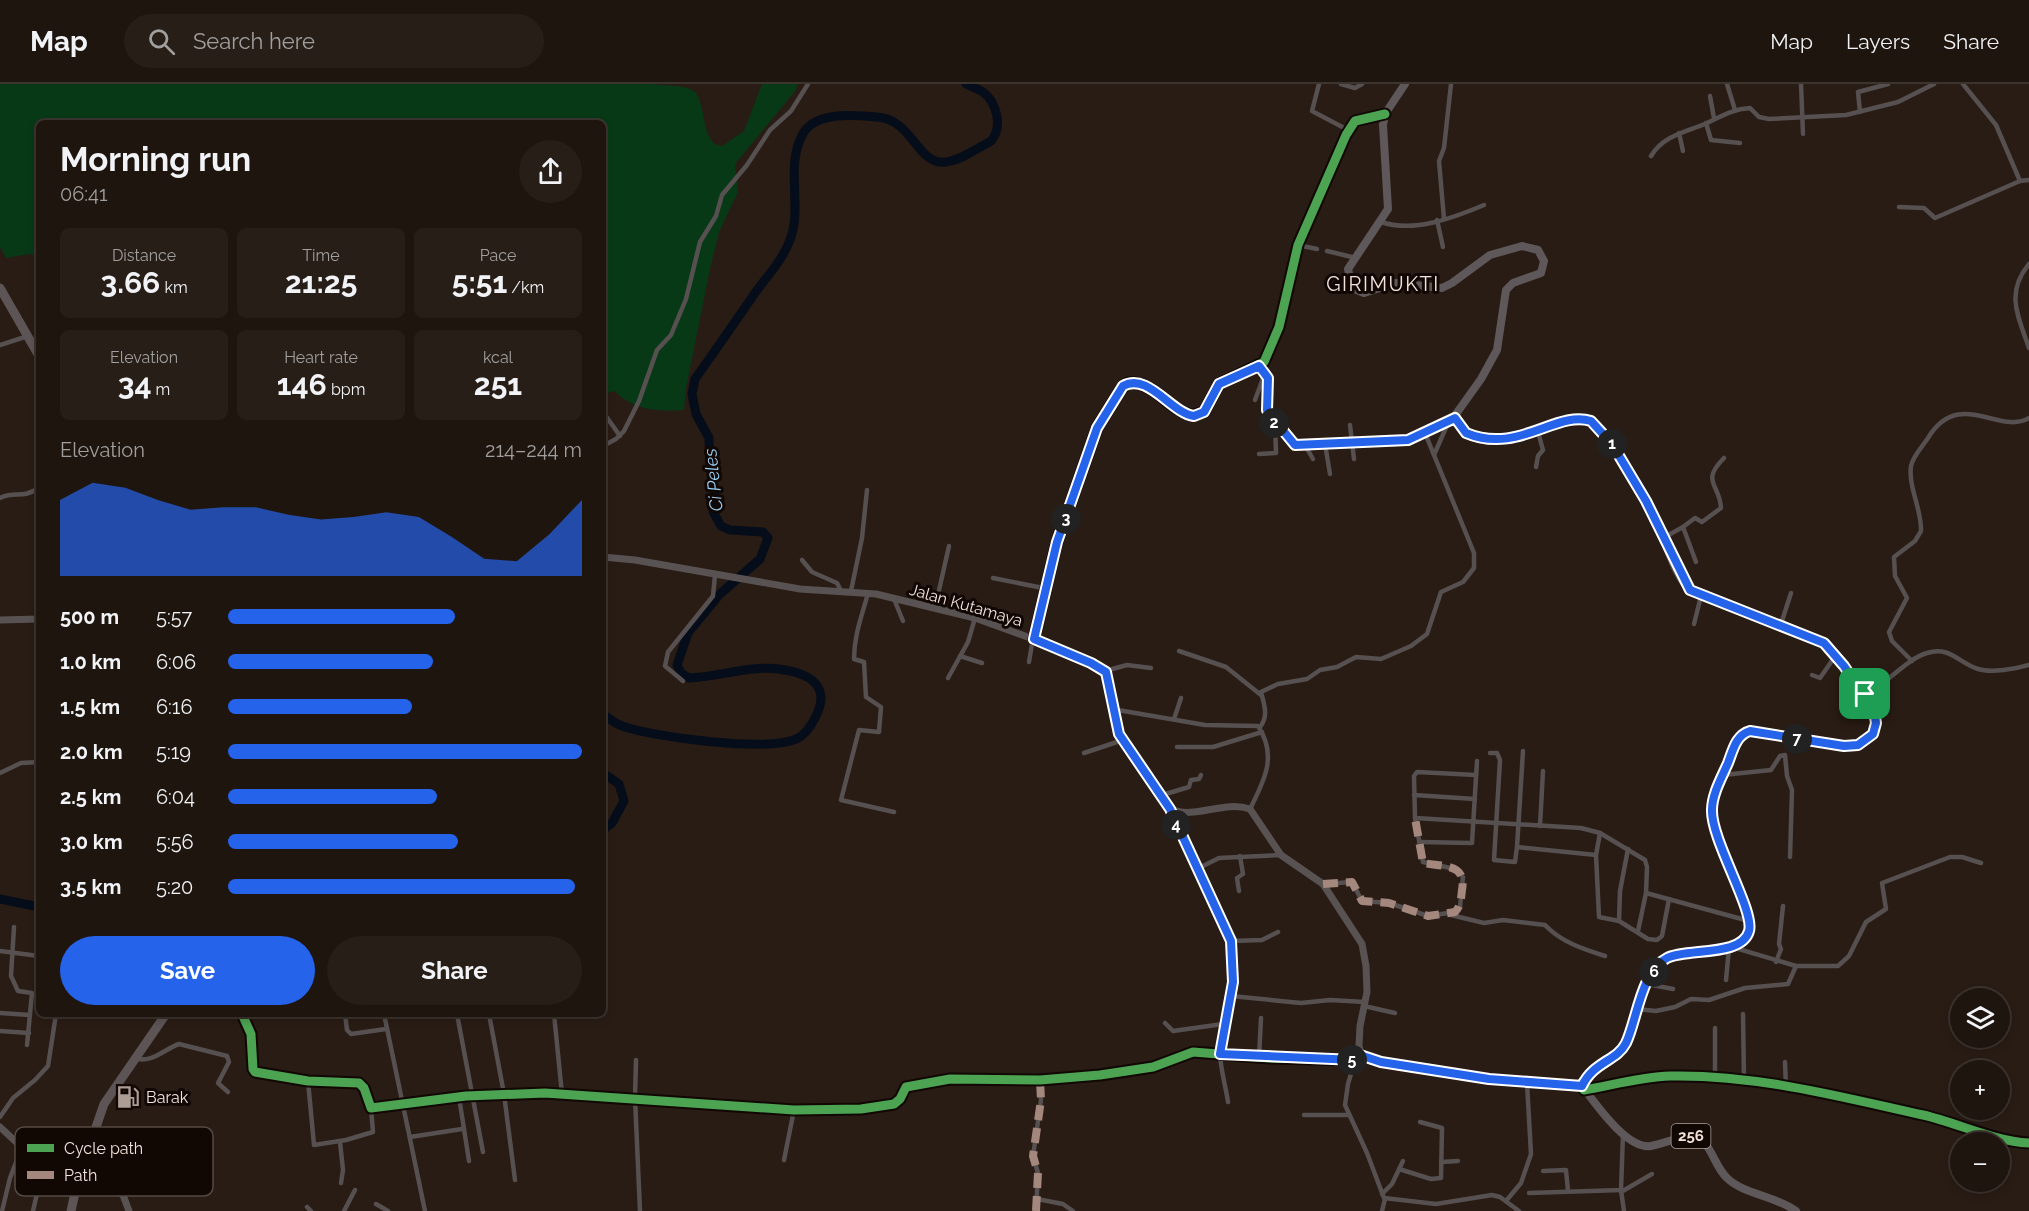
<!DOCTYPE html>
<meta charset="utf-8">
<style>
body{margin:0;font-family:Raleway,sans-serif;background:#271e18;color:#f1f3f6;height:100vh;display:flex;flex-direction:column;font-size:22px;white-space:nowrap}
*{box-sizing:border-box;margin:0}
p{font-size:20px;color:#a19f9e}
.icon{flex:none;width:33px;height:33px;fill:none;stroke:currentColor;stroke-width:2;stroke-linecap:round;stroke-linejoin:round}
.map{position:relative;flex:1;overflow:hidden}
.drawer{position:absolute;left:36px;top:36px;width:570px;height:897px;display:flex;flex-direction:column;background:#1f150f;border-radius:9px;box-shadow:0 3px 9px #0003,0 0 0 2px #3c342f}
.drawer>*{flex:none}
.buttons{position:absolute;left:1950px;top:904px;display:grid;gap:12px}
.buttons a{display:grid;place-items:center;width:60px;height:60px;border-radius:50%;background:#1f150f;box-shadow:0 3px 9px #0003,0 0 0 2px #3c342f;font-size:30px}
.pin{position:absolute;display:grid;place-items:center;width:51px;height:51px;color:#fff;margin:-26px;border-radius:12px;box-shadow:0 3px 9px #0006}
.km{position:absolute;width:30px;height:30px;margin:-15px;border-radius:50%;background:#222;color:#fff;font-size:16px;line-height:30px;text-align:center}
.round{display:grid;place-items:center;flex:none;width:63px;height:63px;border-radius:32px;background:#271e18}
.summary{display:flex;align-items:center;justify-content:space-between;height:102px;padding:0 24px}
h1{font-size:33px;font-weight:700;line-height:45px}
.stats{display:grid;grid-template-columns:repeat(3,1fr);gap:9px;height:102px;padding:6px 24px}
.stats div{display:grid;align-content:center;border-radius:9px;background:#271e18;text-align:center}
.stats b{font-size:30px;font-weight:700}
.stats small{font-size:16px;font-weight:400}
.stats p{font-size:16px}
.chart{height:168px;padding:12px 24px}
.chart p{display:flex;justify-content:space-between}
.chart svg{width:100%;height:108px;margin-top:6px;fill:#2563eb;opacity:.7}
.primary-button{display:flex;gap:12px;margin-top:auto;padding:12px 24px}
.primary-button a{flex:1;height:69px;border-radius:36px;background:#2563eb;color:#fff;font-size:24px;font-weight:700;line-height:69px;text-align:center}
.primary-button a+a{background:#271e18;color:#f1f3f6}
ul{padding:0 24px;list-style:none;font-size:20px}
li{display:grid;grid-template-columns:96px 72px 1fr;align-items:center;height:45px}
li i{height:15px;border-radius:8px;background:#2563eb}
header{display:flex;align-items:center;gap:36px;box-sizing:border-box;height:84px;padding:0 30px;background:#1f150f;border-bottom:2px solid #3c342f}
header strong{font-size:28px}
nav{display:flex;gap:33px;margin-inline-start:auto;font-size:21px}
.search{width:420px;height:54px;background:#271e18;display:flex;align-items:center;gap:15px;box-sizing:border-box;padding:0 21px;border-radius:33px;color:#a19f9e;font-size:22px}
.map>svg:first-child{display:block}
.green{fill:#083917}
.lines{fill:none;stroke-linecap:round;stroke-linejoin:round}
.river{stroke:#040d19;stroke-width:9}
.street{stroke:#565051;stroke-width:4.5}
.secondary{stroke:#585253;stroke-width:7}
.primary{stroke:#5f585a;stroke-width:8}
.highway{stroke:#5d5455;stroke-width:9}
.quiet{stroke:#a5887d;stroke-width:8;stroke-dasharray:15 8;stroke-linecap:butt}
.cycleway-casing{stroke:#110703;stroke-width:13}
.cycleway{stroke:#4ca352;stroke-width:9}
.route-casing{stroke:#fff;stroke-width:12}
.route{stroke:#2563eb;stroke-width:8}
.labels{text-anchor:middle;dominant-baseline:central;stroke-width:6;stroke-linejoin:round;paint-order:stroke}
.shield{fill:#110703;stroke:#afa09a;stroke-width:1.5}
.shield-label{font-size:15px;font-weight:bold;fill:#f3e2da}
.street-label{font-size:16px;fill:#f3e2da;stroke:#110703}
.poi-label{font-size:16px;fill:#f3e2da;stroke:#110703;text-anchor:start}
.water-label{font-size:18px;font-style:italic;fill:#98cff5;stroke:#110703}
.quarter-label{font-size:20px;letter-spacing:1.5px;fill:#f3e2da;stroke:#110703}
.key{fill:#110703;stroke:#554944;stroke-width:1.5}
.key-label{font-size:16px;fill:#f3e2da}
</style>
<header>
<strong>Map</strong>
<div class="search"><svg class="icon" aria-label="search" viewBox="0 0 24 24"><circle cx="10" cy="10" r="6"/><path d="M15 15l6 6"/></svg>Search here</div>
<nav><a>Map</a><a>Layers</a><a>Share</a></nav>
</header>
<div class="map">
<svg width="2029" height="1127" viewBox="0 0 2029 1127">
<rect width="100%" height="100%" fill="#291c14"/>
<path class="green" d="M0,0H651C663,2 684,0 694,7C707,18 700,61 722,62L744,47L762,0H797L796,6L735,80L738,108L719,148L710,185L686,304L684,326C659,328 632,326 615,307L603,310V39H39V173L29,170L6,174L0,163Z"/>
<g class="lines">
<g class="river">
<path d="M603,630C609,635 615,639 622,642C653,653 770,669 798,654C806,650 811,642 815,634C832,602 810,589 779,585C751,581 718,593 689,594L681,589L677,581L688,549L720,510L760,475L768,454L763,448L730,446L721,442L713,428L715,407L710,383L709,354L696,330L692,310L695,295C715,267 735,238 755,209C768,191 782,177 790,156C803,122 784,80 804,48C818,27 856,31 877,33C913,35 917,82 946,78C961,76 978,64 991,57C1003,43 997,19 983,8C979,5 971,3 966,0"/>
<polyline points="603,689 619,700 624,717 612,739 603,746"/>
<polyline points="0,815 39,823"/>
</g>
<g class="street">
<polyline points="1319,0 1312,27 1348,46"/>
<polyline points="1341,0 1355,4 1362,0"/>
<polyline points="1727,0 1735,26"/>
<polyline points="1801,0 1803,50"/>
<polyline points="1963,0 1996,41 2020,97 2029,96"/>
<polyline points="1710,12 1714,34"/>
<polyline points="1860,28 1858,8 1888,0"/>
<polyline points="1706,39 1711,56 1740,59"/>
<polyline points="1679,49 1683,67"/>
<path d="M1651,72C1663,52 1685,48 1705,40C1720,33 1732,25 1750,24L1759,33L1769,35L1846,31L1898,18L1934,0"/>
<polyline points="1899,123 1924,124 1935,134 2020,97"/>
<polyline points="1444,135 1439,77 1444,64 1451,0"/>
<polyline points="1437,136 1443,163"/>
<path d="M1381,138C1414,149 1453,134 1484,121"/>
<polyline points="1298,161 1317,165"/>
<polyline points="1327,167 1356,174"/>
<path d="M2029,180C2005,209 2018,232 2029,264"/>
<polyline points="0,261 28,252"/>
<polyline points="1259,282 1268,294 1267,326 1275,340 1281,344 1295,361 1408,356 1455,334"/>
<polyline points="1255,316 1265,289"/>
<polyline points="603,328 620,352"/>
<polyline points="1350,341 1354,375"/>
<polyline points="1325,360 1330,390"/>
<polyline points="1305,361 1313,375"/>
<polyline points="603,362 616,355 624,347 639,317 657,266 671,251 686,215 700,158 716,132 722,111 747,81 770,46 791,27 808,0"/>
<polyline points="1259,370 1276,369 1275,340"/>
<polyline points="1434,371 1448,339"/>
<polyline points="1536,383 1538,372 1543,366 1538,348"/>
<path d="M0,414C17,406 20,416 39,404"/>
<polyline points="1683,443 1696,478"/>
<path d="M1663,454L1683,443L1695,434L1702,438L1721,424C1720,400 1700,398 1724,374"/>
<polyline points="802,476 812,488 837,499 841,507"/>
<polyline points="993,494 1048,505"/>
<polyline points="851,507 862,454 867,406"/>
<path d="M868,509C862,532 854,551 854,575L864,578L866,613L881,623L879,648L859,646L841,716L894,728"/>
<polyline points="894,515 903,537"/>
<polyline points="935,524 949,462"/>
<polyline points="1694,540 1701,512"/>
<polyline points="1781,540 1791,509"/>
<path d="M1034,555L1057,458L1097,344L1121,305L1128,299C1155,296 1169,329 1194,331L1204,328L1219,300L1264,278L1279,243L1298,161L1346,51L1355,37L1385,30"/>
<polyline points="1179,567 1226,583 1261,611"/>
<polyline points="960,572 982,579"/>
<path d="M1912,577L1892,557L1889,548L1907,514L1895,492L1894,473L1915,457L1921,447C1922,426 1908,403 1911,382C1913,372 1922,363 1928,354C1959,303 2000,352 2029,334"/>
<polyline points="1029,578 1033,554"/>
<polyline points="1105,587 1127,581 1151,584"/>
<polyline points="1812,591 1820,594 1836,571"/>
<polyline points="948,594 968,558 975,534"/>
<polyline points="683,597 665,582 668,568 713,512 715,491"/>
<path d="M1865,611C1885,601 1908,574 1927,569C1951,562 1958,579 1978,585C1991,589 2016,585 2029,581"/>
<path d="M1112,625L1205,641L1258,642C1278,672 1264,697 1250,725"/>
<polyline points="1174,635 1181,614"/>
<path d="M1260,643C1269,632 1264,620 1261,608L1278,600L1307,595L1320,586L1337,583L1356,573L1381,575L1411,562L1427,550L1441,508L1463,498L1474,484V469L1425,349"/>
<polyline points="1177,663 1213,663 1262,648"/>
<polyline points="1523,667 1517,763 1596,771 1600,749"/>
<polyline points="1084,669 1123,656"/>
<polyline points="1490,669 1497,669 1500,676 1494,776 1515,778 1517,763"/>
<polyline points="0,689 21,679 39,678"/>
<polyline points="1723,691 1771,686 1780,672 1785,671 1787,692 1792,706 1790,773"/>
<polyline points="1414,711 1475,715"/>
<polyline points="1159,712 1189,703 1191,696 1199,695 1201,691"/>
<path d="M1170,725L1227,846C1241,892 1224,922 1220,966C1219,980 1226,1003 1228,1018"/>
<polyline points="1415,734 1581,744 1600,749 1645,776 1647,783 1646,809 1749,837"/>
<polyline points="1540,742 1543,687"/>
<polyline points="1419,758 1472,759 1477,677"/>
<polyline points="1596,771 1599,833 1619,837 1648,855 1657,856 1662,852 1669,815"/>
<polyline points="1199,784 1219,774 1281,771"/>
<polyline points="1324,800 1352,798 1362,817 1389,819 1428,832 1455,828 1460,823 1463,793 1455,785 1423,778 1415,734 1414,692 1417,688 1476,691"/>
<polyline points="1239,807 1237,794 1243,790 1240,772"/>
<path d="M1451,831L1484,839L1503,836L1545,841C1561,858 1583,865 1605,872"/>
<polyline points="1619,837 1620,807 1628,765"/>
<polyline points="14,843 11,892 18,907 32,909 27,961"/>
<polyline points="1638,847 1646,809"/>
<polyline points="1231,857 1262,856 1278,848"/>
<polyline points="1732,863 1796,882 1838,882 1849,872 1866,838 1886,825 1882,799 1950,773 1962,773 1981,779"/>
<polyline points="0,867 39,872"/>
<polyline points="1776,878 1781,865 1779,860 1783,822"/>
<polyline points="1726,896 1729,864"/>
<polyline points="37,899 39,880"/>
<polyline points="1647,900 1673,905"/>
<polyline points="1231,912 1301,919 1330,916 1365,918"/>
<polyline points="1364,922 1395,929"/>
<polyline points="1637,925 1656,927 1675,923 1691,915 1709,916 1745,904 1788,900 1796,882"/>
<polyline points="0,929 30,931"/>
<polyline points="91,930 92,931"/>
<polyline points="242,930 251,950 253,985 255,988 308,997 359,999 364,1004 371,1024 466,1012 545,1009 794,1026 861,1025 894,1020 900,1015 906,1003 950,995 1040,996 1100,991 1153,983 1193,968 1269,974 1355,976"/>
<polyline points="345,930 347,946 351,950 386,945"/>
<polyline points="384,930 425,1127"/>
<polyline points="457,930 483,1068"/>
<polyline points="489,930 504,1010 515,1096"/>
<polyline points="554,930 562,1010"/>
<polyline points="1743,930 1744,998"/>
<polyline points="1165,939 1173,947 1223,940"/>
<polyline points="1715,944 1715,995"/>
<polyline points="0,947 29,949"/>
<path d="M134,974C152,980 164,965 179,960L227,972L229,978L218,999L228,1008"/>
<polyline points="1259,974 1261,934"/>
<polyline points="636,976 635,1014 640,1127"/>
<polyline points="1355,976 1348,1000 1345,1021 1367,1069 1384,1114 1436,1120 1492,1111 1500,1113 1519,1127"/>
<polyline points="1785,978 1786,1003"/>
<polyline points="308,997 314,1061 346,1056 373,1048 371,1024"/>
<path d="M1584,1006C1613,1001 1641,993 1670,992C1755,990 1841,1013 1923,1031C1958,1039 1993,1057 2029,1059"/>
<polyline points="459,1013 469,1077"/>
<polyline points="1304,1031 1349,1031"/>
<polyline points="0,1033 13,1014 35,996 48,982 56,930"/>
<polyline points="410,1053 462,1045"/>
<polyline points="340,1058 343,1086 341,1099"/>
<polyline points="784,1076 794,1026"/>
<polyline points="1441,1078 1458,1077"/>
<polyline points="1399,1085 1431,1095 1441,1094 1442,1044 1420,1038"/>
<polyline points="1543,1087 1566,1086 1568,1107"/>
<polyline points="1621,1106 1624,1127"/>
<polyline points="1621,1108 1652,1090"/>
<polyline points="1529,1109 1621,1106 1623,1050"/>
<polyline points="1382,1110 1392,1100 1403,1077"/>
<polyline points="123,1111 130,1101 141,1077"/>
<polyline points="1037,1115 1063,1120 1073,1127"/>
<polyline points="1506,1117 1521,1099 1531,1070 1527,999"/>
<polyline points="376,1120 388,1127"/>
<polyline points="307,1123 311,1127"/>
<polyline points="2,1127 10,1094 22,1063"/>
<polyline points="33,1127 42,1088"/>
<polyline points="344,1127 355,1106"/>
<polyline points="1036,1127 1038,1089 1033,1072 1041,1016 1040,996"/>
<polyline points="1382,1127 1385,1115"/>
</g>
<g class="secondary">
<path d="M603,473L635,476L800,505L876,510L975,534L1058,564L1106,588L1119,650L1170,725C1195,736 1223,716 1250,725L1281,771L1323,800L1362,860L1366,882L1367,908L1360,942L1359,961L1361,973L1489,995L1582,1002"/>
<polyline points="0,536 39,535"/>
<polyline points="0,1043 31,1072 45,1092 56,1096 78,1095 111,1103 123,1111 129,1127"/>
</g>
<path class="primary" d="M1405,0L1385,30L1383,41L1388,125L1348,185L1352,204L1364,209L1396,199L1442,204L1452,199L1490,171L1522,162L1538,166L1544,177L1541,189L1513,199L1506,206L1497,266L1481,295L1456,330L1460,344C1494,381 1563,324 1591,337C1604,343 1613,361 1620,373C1634,396 1647,420 1659,445C1668,464 1675,491 1690,506L1821,557L1844,582L1875,631L1873,650L1864,657L1851,662L1750,647C1736,651 1733,666 1728,679C1722,693 1712,710 1712,726C1711,756 1755,827 1750,846C1742,873 1687,865 1667,874C1642,886 1637,936 1626,959C1617,977 1593,978 1582,1002C1595,1019 1627,1066 1651,1062C1666,1059 1680,1052 1696,1052C1713,1062 1714,1082 1727,1094C1743,1110 1776,1112 1796,1127"/>
<g class="highway">
<polyline points="0,204 39,272"/>
<polyline points="71,1127 78,1095 104,1020 166,930"/>
</g>
<g class="quiet">
<path d="M1323,800L1352,798L1362,817L1389,819L1428,832L1455,828C1461,822 1461,814 1462,806C1467,779 1443,783 1423,779L1415,734"/>
<polyline points="1036,1127 1038,1089 1033,1072 1041,1016 1040,996"/>
</g>
<g class="cycleway-casing">
<g id="cycleway">
<path d="M1034,555L1057,458L1097,344L1121,305L1128,299C1155,296 1169,329 1194,331L1204,328L1219,300L1264,278L1279,243L1298,161L1346,51L1355,37L1385,30"/>
<polyline points="242,930 251,950 253,985 255,988 308,997 359,999 364,1004 371,1024 466,1012 545,1009 794,1026 861,1025 894,1020 900,1015 906,1003 950,995 1040,996 1100,991 1153,983 1193,968 1269,974 1355,976"/>
<path d="M1584,1006C1613,1001 1641,993 1670,992C1755,990 1841,1013 1923,1031C1958,1039 1993,1057 2029,1059"/>
</g>
</g>
<use href="#cycleway" class="cycleway"/>
</g>
<g class="lines">
<g class="route-casing">
<path id="route" d="M1259,282L1268,294L1267,326L1275,340L1281,344L1295,361L1408,356L1455,334L1466,349C1518,371 1556,326 1591,337L1612,360L1646,417L1690,506L1824,559L1844,582L1874,627L1876,639L1873,650L1858,661L1844,662L1750,647C1736,651 1733,666 1728,679C1722,693 1712,710 1712,726C1711,756 1755,827 1749,847C1742,873 1687,864 1667,874C1641,887 1637,936 1626,959C1617,977 1593,978 1582,1002L1489,995L1381,978L1360,971L1355,976L1220,970L1233,898L1231,857L1170,725L1119,650L1106,588L1091,579L1034,555L1057,458L1097,344L1123,302C1148,288 1171,329 1194,332L1204,328L1219,300Z"/>
</g>
<use href="#route" class="route"/>
</g>
<defs>
<g id="fuel-bare" transform="scale(1.8)"><path d="M-5.5-6h7V0h2V4h1.3V-2.5L3-4.5l.8-.8L6-3V5H2.5V1h-1V6h-7ZM-4.2-4.7v3.2H.2V-4.7Z" fill="#ac9d95" stroke="#110703" stroke-width="2.5" paint-order="stroke"/></g>
</defs>
<g fill-rule="evenodd">
<use href="#fuel-bare" x="128" y="1013"/>
</g>
<g class="labels">
<rect class="shield" x="1671.5" y="1040" width="39" height="24" rx="4.5"/>
<g class="shield-label">
<text x="1691" y="1052">256</text>
</g>
<g class="street-label">
<text transform="translate(966 521) rotate(16)">Jalan Kutamaya</text>
</g>
<g class="poi-label">
<text x="146" y="1013">Barak</text>
</g>
<g class="water-label">
<text transform="translate(713 396) rotate(-96)">Ci Peles</text>
</g>
<g class="quarter-label">
<text x="1383" y="200">GIRIMUKTI</text>
</g>
</g>
<rect x="15" y="1043" width="198" height="69" rx="9" class="key"/>
<rect x="27" y="1060" width="27" height="8" fill="#4ca352"/>
<rect x="27" y="1087" width="27" height="8" fill="#a5887d"/>
<g class="key-label">
<text x="64" y="1070">Cycle path</text>
<text x="64" y="1097">Path</text>
</g>
</svg>
<div class="buttons">
<a><svg class="icon" aria-label="layers" viewBox="0 0 24 24"><path d="M12 4l9 5-9 5-9-5zM3 14l9 5 9-5"/></svg></a>
<a>+</a>
<a>−</a>
</div>
<div class="pin" style="left:1865px;top:610px;background:#1e9e55"><svg class="icon" aria-label="arrive" viewBox="0 0 24 24"><path d="M6 21V4h12l-3 4 3 4H6"/></svg></div>
<b class="km" style="left:1612px;top:360px">1</b>
<b class="km" style="left:1274px;top:339px">2</b>
<b class="km" style="left:1066px;top:435px">3</b>
<b class="km" style="left:1176px;top:741px">4</b>
<b class="km" style="left:1352px;top:976px">5</b>
<b class="km" style="left:1654px;top:888px">6</b>
<b class="km" style="left:1797px;top:655px">7</b>
<section class="drawer">
<div class="summary"><div><h1>Morning run</h1><p>06:41</p></div><a class="round"><svg class="icon" aria-label="share" viewBox="0 0 24 24"><path d="M12 15V3M7 8l5-5 5 5M5 13v7h14v-7"/></svg></a></div>
<div class="stats">
<div><p>Distance</p><b>3.66<small> km</small></b></div>
<div><p>Time</p><b>21:25</b></div>
<div><p>Pace</p><b>5:51<small> /km</small></b></div>
</div>
<div class="stats">
<div><p>Elevation</p><b>34<small> m</small></b></div>
<div><p>Heart rate</p><b>146<small> bpm</small></b></div>
<div><p>kcal</p><b>251</b></div>
</div>
<div class="chart"><p><span>Elevation</span>214–244 m</p>
<svg viewBox="0 0 160 44" preserveAspectRatio="none"><path d="M0 44V13L10 6L20 8L30 13L40 17L50 16L60 16L70 19L80 21L90 20L100 18L110 20L120 28L130 37L140 38L150 27L160 13V44z"/></svg>
</div>
<ul>
<li><b>500 m</b>5:57<i style="width:64%"></i></li>
<li><b>1.0 km</b>6:06<i style="width:58%"></i></li>
<li><b>1.5 km</b>6:16<i style="width:52%"></i></li>
<li><b>2.0 km</b>5:19<i style="width:100%"></i></li>
<li><b>2.5 km</b>6:04<i style="width:59%"></i></li>
<li><b>3.0 km</b>5:56<i style="width:65%"></i></li>
<li><b>3.5 km</b>5:20<i style="width:98%"></i></li>
</ul>
<div class="primary-button"><a>Save</a><a>Share</a></div>
</section>
</div>
